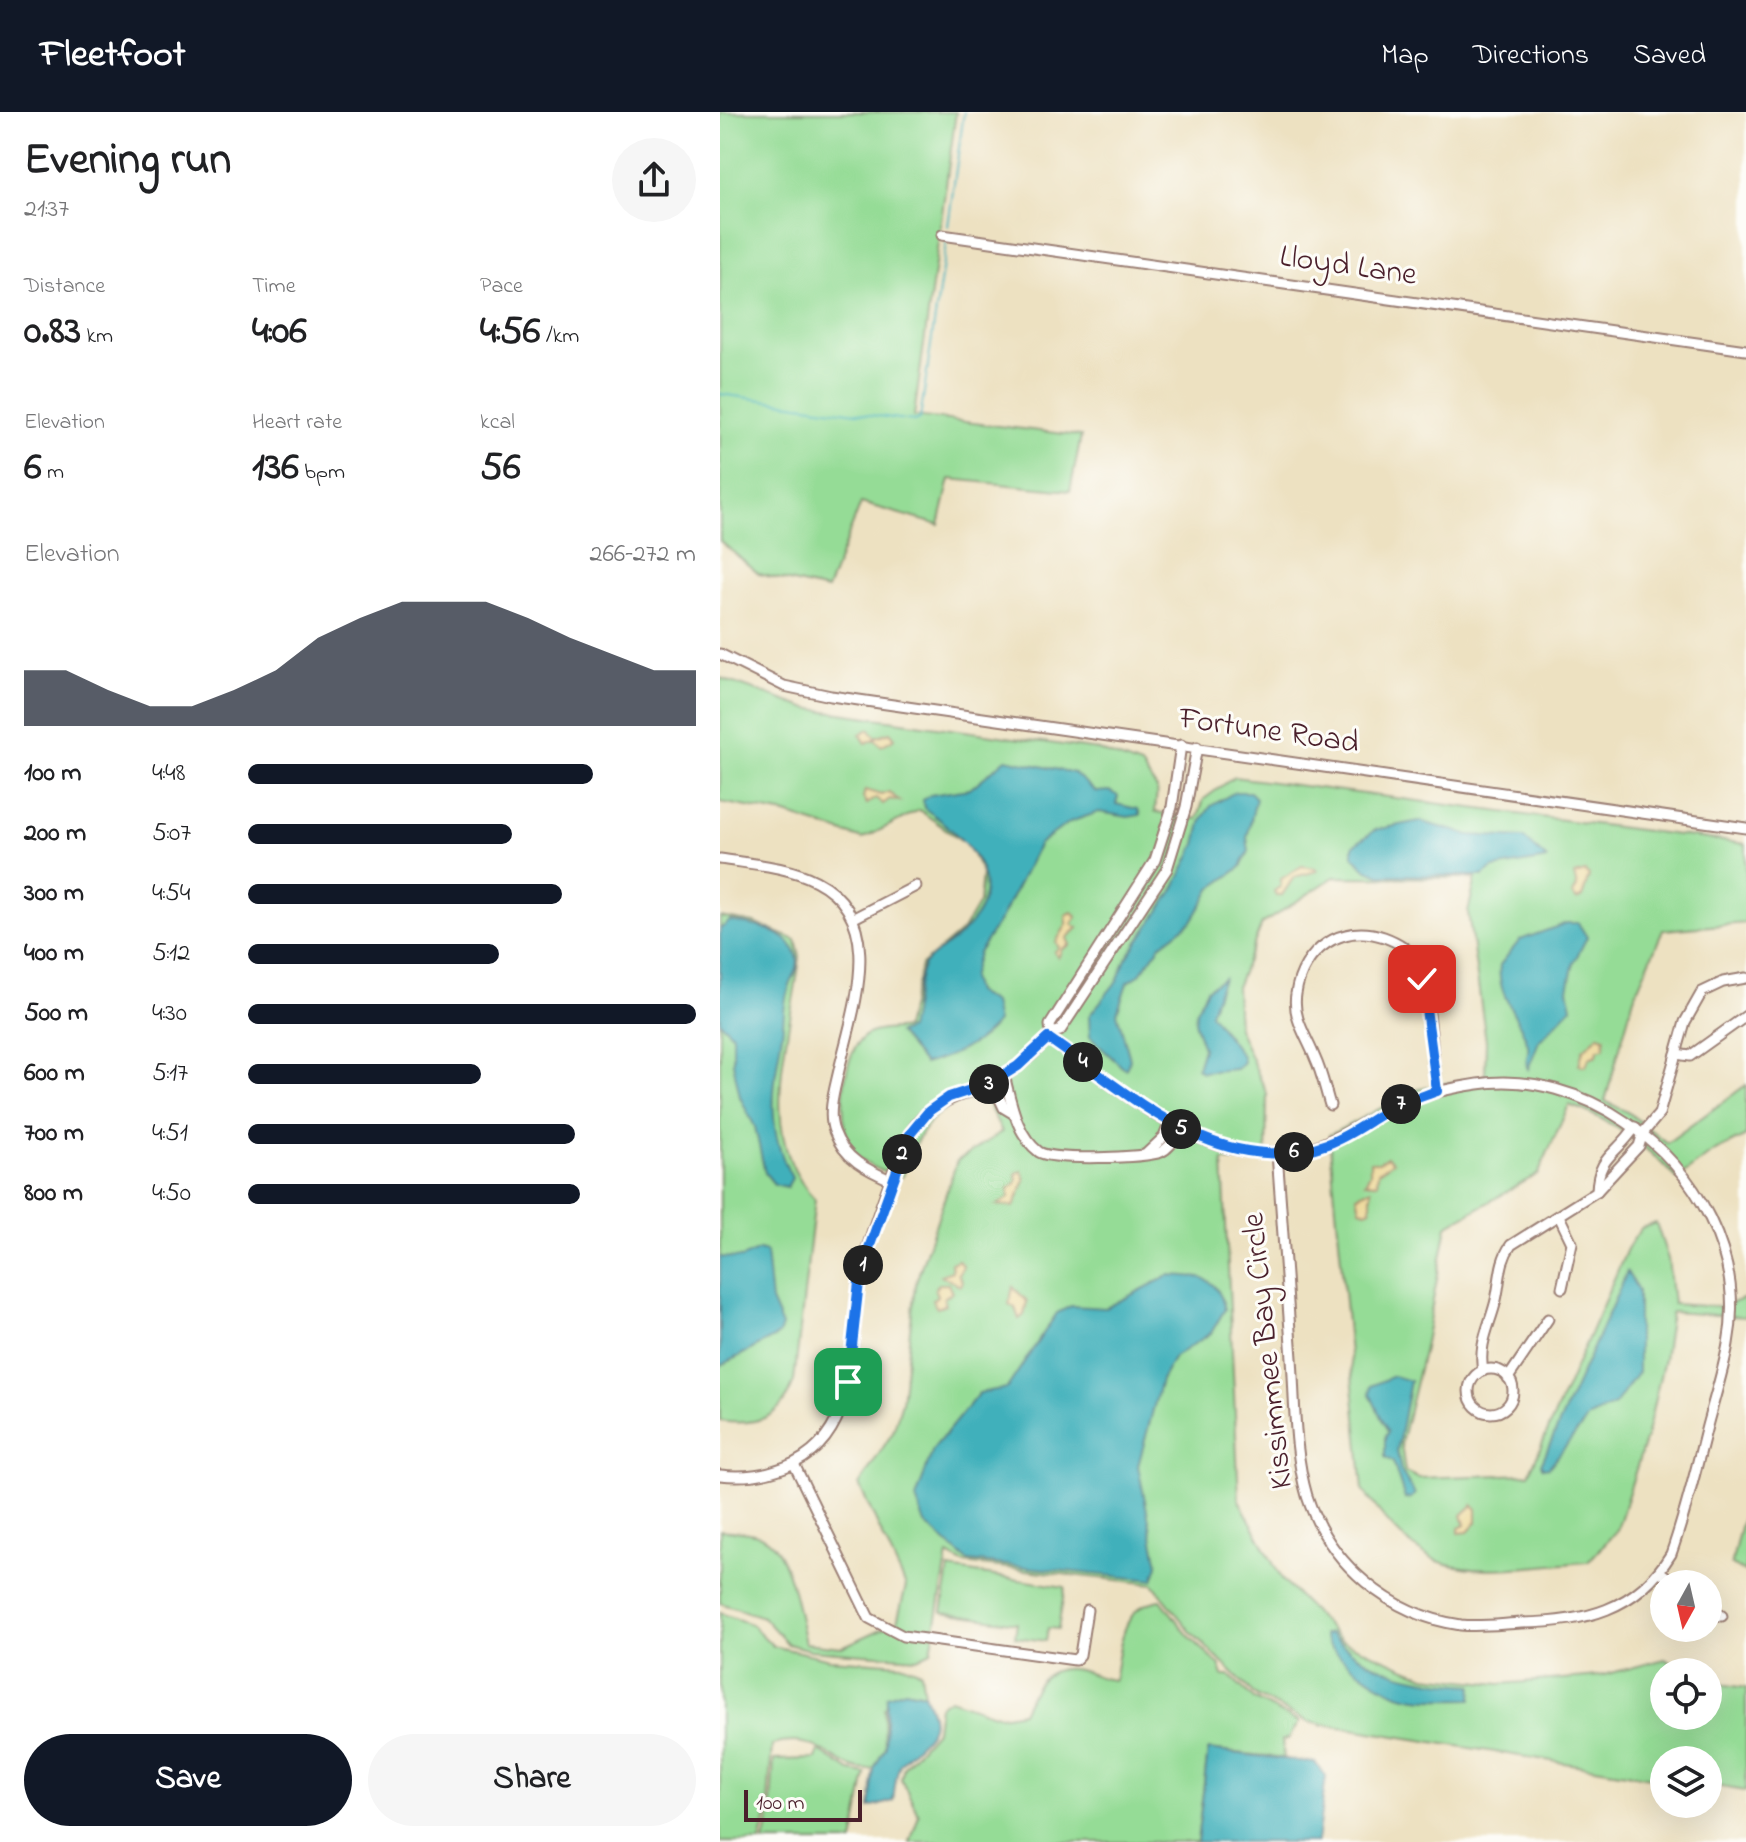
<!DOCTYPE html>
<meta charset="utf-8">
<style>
body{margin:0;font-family:"Indie Flower",sans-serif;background:#f6f6f6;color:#202124;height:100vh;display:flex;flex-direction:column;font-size:30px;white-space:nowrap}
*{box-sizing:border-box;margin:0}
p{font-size:26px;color:#757577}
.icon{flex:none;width:44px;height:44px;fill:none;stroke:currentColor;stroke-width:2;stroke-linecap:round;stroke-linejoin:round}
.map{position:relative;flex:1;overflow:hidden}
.sheet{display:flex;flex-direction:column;background:#fff;width:720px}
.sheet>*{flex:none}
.needle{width:52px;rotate:188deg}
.fabs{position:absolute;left:930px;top:1458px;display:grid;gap:16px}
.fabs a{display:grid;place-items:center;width:72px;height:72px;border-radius:50%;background:#fff;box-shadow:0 8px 32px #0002;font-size:40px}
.scale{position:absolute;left:24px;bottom:20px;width:118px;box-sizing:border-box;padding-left:8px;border:4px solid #4a1f2b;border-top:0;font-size:22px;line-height:28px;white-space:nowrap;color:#4a1f2b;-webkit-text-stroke:6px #fdfcf7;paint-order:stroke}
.pin{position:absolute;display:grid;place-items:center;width:68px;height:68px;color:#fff;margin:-34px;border-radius:16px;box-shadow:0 4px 12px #0006}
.km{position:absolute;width:40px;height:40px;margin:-20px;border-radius:50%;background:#222;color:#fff;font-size:22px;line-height:40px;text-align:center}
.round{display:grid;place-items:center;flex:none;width:84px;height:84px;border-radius:42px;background:#f6f6f6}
.headline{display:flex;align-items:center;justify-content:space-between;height:136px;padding:0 24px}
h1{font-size:44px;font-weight:700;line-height:60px}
.stats{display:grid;grid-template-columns:repeat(3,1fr);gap:12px;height:136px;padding:8px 24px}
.stats div{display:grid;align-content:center}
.stats b{font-size:40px;font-weight:700}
.stats small{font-size:22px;font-weight:400}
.stats p{font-size:22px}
.chart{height:224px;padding:16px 24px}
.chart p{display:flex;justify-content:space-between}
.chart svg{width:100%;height:144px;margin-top:8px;fill:#111827;opacity:.7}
.button{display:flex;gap:16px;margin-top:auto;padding:16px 24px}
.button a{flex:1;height:92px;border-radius:48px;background:#111827;color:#fff;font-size:32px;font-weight:700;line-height:92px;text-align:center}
.button a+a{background:#f6f6f6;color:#202124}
ul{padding:0 24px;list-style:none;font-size:26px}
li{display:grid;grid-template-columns:128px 96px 1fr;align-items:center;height:60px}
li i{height:20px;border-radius:10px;background:#111827}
header{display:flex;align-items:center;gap:48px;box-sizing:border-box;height:112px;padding:0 40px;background:#111827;color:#fff}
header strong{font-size:38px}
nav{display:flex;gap:44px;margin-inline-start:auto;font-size:28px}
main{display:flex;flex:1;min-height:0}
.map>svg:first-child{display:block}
.green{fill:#95dc96;stroke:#707e60;stroke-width:2}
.sand{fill:#eeda9e;stroke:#9c7c64;stroke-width:2}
.water{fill:#41b0bb;stroke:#466873;stroke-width:2}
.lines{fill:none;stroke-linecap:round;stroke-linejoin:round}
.stream{stroke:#41b0bb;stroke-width:2}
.minor-casing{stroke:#9c8076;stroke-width:13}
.minor{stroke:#fff;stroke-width:9}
.route-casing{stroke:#fff;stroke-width:16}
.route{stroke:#1a73e8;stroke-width:10}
.labels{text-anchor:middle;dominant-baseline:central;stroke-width:6;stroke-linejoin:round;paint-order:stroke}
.street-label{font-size:32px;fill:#4a1f2b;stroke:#fdfcf7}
</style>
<header>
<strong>Fleetfoot</strong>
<nav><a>Map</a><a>Directions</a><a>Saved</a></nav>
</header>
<main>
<section class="sheet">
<div class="headline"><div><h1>Evening run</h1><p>21:37</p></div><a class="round"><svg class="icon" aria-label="share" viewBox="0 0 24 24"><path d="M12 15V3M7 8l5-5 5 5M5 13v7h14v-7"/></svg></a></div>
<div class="stats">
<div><p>Distance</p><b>0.83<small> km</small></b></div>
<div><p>Time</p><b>4:06</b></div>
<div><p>Pace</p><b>4:56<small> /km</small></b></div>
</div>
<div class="stats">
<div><p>Elevation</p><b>6<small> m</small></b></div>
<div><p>Heart rate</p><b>136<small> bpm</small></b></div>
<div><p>kcal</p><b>56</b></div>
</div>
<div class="chart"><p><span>Elevation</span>266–272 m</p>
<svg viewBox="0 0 160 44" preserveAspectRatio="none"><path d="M0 44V27L10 27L20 33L30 38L40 38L50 33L60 27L70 17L80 11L90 6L100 6L110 6L120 11L130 17L140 22L150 27L160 27V44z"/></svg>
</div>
<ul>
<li><b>100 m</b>4:48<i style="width:77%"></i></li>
<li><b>200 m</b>5:07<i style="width:59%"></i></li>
<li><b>300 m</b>4:54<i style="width:70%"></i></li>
<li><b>400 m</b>5:12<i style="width:56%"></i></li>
<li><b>500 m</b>4:30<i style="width:100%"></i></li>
<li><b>600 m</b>5:17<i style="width:52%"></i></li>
<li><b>700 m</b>4:51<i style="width:73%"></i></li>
<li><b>800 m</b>4:50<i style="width:74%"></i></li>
</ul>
<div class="button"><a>Save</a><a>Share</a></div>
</section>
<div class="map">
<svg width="1026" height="1730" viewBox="0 0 1026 1730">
<rect width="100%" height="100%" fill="#fdfcf7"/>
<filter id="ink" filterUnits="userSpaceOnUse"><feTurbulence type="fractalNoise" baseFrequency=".0125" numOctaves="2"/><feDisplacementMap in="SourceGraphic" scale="16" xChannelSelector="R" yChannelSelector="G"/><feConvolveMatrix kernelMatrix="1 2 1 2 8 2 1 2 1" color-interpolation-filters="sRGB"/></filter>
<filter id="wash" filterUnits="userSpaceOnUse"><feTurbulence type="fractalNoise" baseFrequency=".006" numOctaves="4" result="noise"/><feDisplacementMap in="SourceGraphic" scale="32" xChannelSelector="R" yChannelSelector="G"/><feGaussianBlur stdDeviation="1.8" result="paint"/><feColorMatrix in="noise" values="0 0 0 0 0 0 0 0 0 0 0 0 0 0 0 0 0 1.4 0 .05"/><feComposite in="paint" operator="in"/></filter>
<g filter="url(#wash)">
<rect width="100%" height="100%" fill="#ede1c1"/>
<g class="green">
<polygon points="0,0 236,0 194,304 361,324 350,379 230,367 219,413 141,391 107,478 39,462 0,429"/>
<path d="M0,566L85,596L378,638L421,654L437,677L435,700L477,707L484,687L514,665L1026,732V811L943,818L914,885L885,989L909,1001L947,1031L1026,973V1024L993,1040L957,1067C926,1033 893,1008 849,993L818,1062L727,1114L704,1236L681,1332L685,1360L698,1366L809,1362L907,1137L921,1116L936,1111L948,1147L953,1192L1001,1195L1026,1186V1205L951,1200L944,1247L927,1322L897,1418L868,1450C825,1453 752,1465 713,1447C684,1433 661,1403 643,1378L609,1023L696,978L765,963L766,929L748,800L756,766L614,765L542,812L516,875L518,916L547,982L546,1049H503L519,1388L562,1468L622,1529L705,1564L780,1572L880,1564L945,1547L969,1560H944V1604H988V1570L1026,1576V1679L988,1673V1648H944V1667L588,1610L536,1584L471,1520L433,1472L243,1451L228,1443L211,1539L197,1546L90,1538L68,1532L43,1505L0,1491V1418C15,1420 37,1419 49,1429C70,1446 79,1506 85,1531L122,1535L177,1510L186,1474L139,1373L173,1320L182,1290L195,1173L237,1049L282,1020L265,986C213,989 198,1020 182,1065C166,1060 142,1054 133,1039C117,1015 120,936 148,922C157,917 174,918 185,916L201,853L243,818L259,791L262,761L248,733L199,698L143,727L66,702L0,690Z"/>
<path d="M0,805L34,811L76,828L80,845C71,922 33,1024 95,1087L74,1269C62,1305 38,1315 0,1309Z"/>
<polygon points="1026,1390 1026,1460 1011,1453"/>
<polygon points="229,1457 345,1475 338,1517 328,1516 326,1529 295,1525 297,1511 222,1500"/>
<path d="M441,1488L468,1523L499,1553L503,1564H510L535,1588L579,1610L568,1627L562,1628L564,1646L488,1638L477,1730H190L199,1703L181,1667L184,1654L216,1618L219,1594L230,1587L280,1604L302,1600C312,1579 323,1554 351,1557C366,1558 378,1567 394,1568C401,1535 400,1493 441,1488Z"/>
<path d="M0,1501L31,1512L53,1534L110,1547L181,1552L201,1560L204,1582L185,1578L164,1597L165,1636L154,1657C115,1664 106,1618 52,1633L47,1705L40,1730H0Z"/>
<polygon points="99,1639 130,1659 146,1662 133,1730 44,1730 50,1706 54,1648 96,1647"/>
</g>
<g class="sand">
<polygon points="149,617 156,625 170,620 175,626 161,634 155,627 146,631 140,622"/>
<polygon points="145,678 161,683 169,680 179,689 170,687 163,692 156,686 147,692 143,686"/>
<polygon points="582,754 595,756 597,759 574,765 562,783 556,783 554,779 561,774 561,767"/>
<polygon points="865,760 869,764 862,785 857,788 852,783 857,775 854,763"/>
<polygon points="352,800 357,805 352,812 358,816 347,826 350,833 342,837 338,846 334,840 339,836 336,830 347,812 346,803"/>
<polygon points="879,923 885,925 884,936 878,937 877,943 869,946 866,954 859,953 863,938"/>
<polygon points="667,1045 673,1050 658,1060 657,1071 645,1071 650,1061 650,1050 659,1050"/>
<polygon points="302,1059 305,1068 294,1095 277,1093 289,1086 289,1076 297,1070 296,1062"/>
<polygon points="651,1077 651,1097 646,1099 640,1097 637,1083"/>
<polygon points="238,1148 243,1154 238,1162 242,1169 240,1174 221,1163 232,1159 231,1151"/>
<polygon points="218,1172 228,1172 232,1180 224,1186 225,1193 217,1196 212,1188 217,1184 215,1178"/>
<polygon points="293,1175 307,1189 304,1203 299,1207 295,1196 289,1192"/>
<polygon points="753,1393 757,1397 757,1410 748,1420 739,1421 739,1416 745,1413 742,1403"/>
</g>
<g class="water">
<path d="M286,647L354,661L376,680L389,679L398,684L396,692L418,697L420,703L408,705L379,700L350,710L319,732L281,806L258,841L251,866L255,880L273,891L277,910C259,933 231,945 204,952L178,921L189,917C193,903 197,860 205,851C215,839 232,832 243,820C293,770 246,726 204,696L203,688L210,683L250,677Z"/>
<polygon points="515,680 530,680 536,686 527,726 529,739 521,755 492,776 472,809 442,832 419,863 407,871 397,901 410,947 406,957 402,955 370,925 369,904 397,869 406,847 453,779 476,732 482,707 491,694"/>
<polygon points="699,709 749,723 804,726 827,747 774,756 763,764 660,763 647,758 633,744 633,734 655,718"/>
<path d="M10,809C33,813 64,817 75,839C83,853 72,866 68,879C63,892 64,909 62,922C53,977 45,1015 72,1066L67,1075L54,1072L45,1061L35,1015L20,985L13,951V923L0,910V817Z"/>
<path d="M847,811H858L867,825L854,850L848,877L852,895L819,929L808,957C803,948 810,943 808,933C801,906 776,884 780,853L800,828Z"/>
<polygon points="503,866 490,901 522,944 523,950 516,957 482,960 477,956 483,936 475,913 476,899 487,877"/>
<polygon points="39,1138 46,1140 51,1189 62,1214 59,1223 0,1254 0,1145 22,1146"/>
<polygon points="907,1160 918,1178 918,1260 895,1293 869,1305 829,1355 823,1356 821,1352"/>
<path d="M450,1163C482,1165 496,1163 505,1197L491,1221L454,1245L441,1268L418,1354L438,1453L433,1468L248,1449L205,1412L196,1387L213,1337L259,1281L287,1276L337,1201L351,1194L386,1196Z"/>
<polygon points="673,1264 690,1269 677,1339 681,1359 695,1382 691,1386 685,1387 673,1350 665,1345 665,1326 668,1320 650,1282 651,1274"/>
<path d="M610,1521C648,1561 700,1570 753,1573L752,1587C729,1587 704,1589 682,1583C665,1579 606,1540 604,1523Z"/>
<path d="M185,1578L204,1582C225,1623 204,1621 181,1651C175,1659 175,1678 173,1689L150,1696L154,1657L165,1636L167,1584Z"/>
<polygon points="488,1638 595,1651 606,1664 597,1730 477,1730"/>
</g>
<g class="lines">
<g class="stream">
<polyline points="228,114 244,0"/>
<polyline points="0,282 194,309 200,307 226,131"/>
</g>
</g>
</g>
<g filter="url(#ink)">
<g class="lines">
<g class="minor-casing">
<g id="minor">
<polyline points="222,123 1026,238"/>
<polyline points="0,542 64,574 111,584 1026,716"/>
<path d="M0,747C31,752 68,754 96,769C168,806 133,897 119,958C115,976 107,1001 114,1019C124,1047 147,1058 173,1069"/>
<polyline points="134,806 196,774"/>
<polyline points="331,921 340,919 447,757 466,695 477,635"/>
<path d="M328,926C383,964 457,1031 525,1039C599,1049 620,1019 682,992C706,981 731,976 758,972C809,964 864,981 906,1010C977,1058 1025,1145 1008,1232C1003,1260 994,1287 987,1314C976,1357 966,1400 951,1442C916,1499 864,1510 801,1511C782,1512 760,1515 741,1513C670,1503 609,1452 587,1384C574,1340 575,1291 572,1246C567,1177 562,1109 557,1041"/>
<polyline points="956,942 970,944 1026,904"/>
<path d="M284,963C291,989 296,1023 319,1040C333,1049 424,1046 441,1040C450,1036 456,1025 462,1017"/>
<polyline points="272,970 284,996 294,1002"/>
<path d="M610,993C605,977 602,961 595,946C587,925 572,906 576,882C582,838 622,810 664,825C675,829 688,836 694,846C712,877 711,942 717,979"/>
<polyline points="427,1041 444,1025 450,1010"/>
<path d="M877,1079C878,1043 897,1043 915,1015"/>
<polyline points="839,1104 852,1131 842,1176"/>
<circle cx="771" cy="1279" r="22"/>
<path d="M763,1259C758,1234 769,1215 775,1192C781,1171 778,1151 791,1133L877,1079L919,1034L923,1021L939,1002L965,910L982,880L1003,870L1026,866"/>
<polyline points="788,1266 828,1207"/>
<polyline points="74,1352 149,1506 183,1524 355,1548 360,1543 367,1498"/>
<path d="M0,1363C23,1366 44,1363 65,1355C143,1326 128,1230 140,1164C144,1140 178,1041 190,1021C212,986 238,987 270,971C293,960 316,942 331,921L330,913L435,748L452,695L461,633"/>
<polyline points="940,1460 957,1472"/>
<polyline points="988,1494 1002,1504"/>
</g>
</g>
<use href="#minor" class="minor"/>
</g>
</g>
<g class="lines" filter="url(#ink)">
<g class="route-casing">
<path id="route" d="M128,1270L140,1161L190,1022L209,999L229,985L269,972L298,954L328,926C409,981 501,1071 607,1032C627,1025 643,1013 661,1002C678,992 698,986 717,979L702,867"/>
</g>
<use href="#route" class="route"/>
</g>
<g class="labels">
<g class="street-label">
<text transform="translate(628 155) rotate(8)">Lloyd Lane</text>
<text transform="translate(549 620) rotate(8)">Fortune Road</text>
<text transform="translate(549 1239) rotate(-96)">Kissimmee Bay Circle</text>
</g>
</g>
</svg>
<div class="fabs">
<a><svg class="needle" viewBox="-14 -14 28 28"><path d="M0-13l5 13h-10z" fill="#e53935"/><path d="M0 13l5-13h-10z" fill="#757577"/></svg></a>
<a><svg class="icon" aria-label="locate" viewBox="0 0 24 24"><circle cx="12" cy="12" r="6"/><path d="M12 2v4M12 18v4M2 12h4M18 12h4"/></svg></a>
<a><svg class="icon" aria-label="layers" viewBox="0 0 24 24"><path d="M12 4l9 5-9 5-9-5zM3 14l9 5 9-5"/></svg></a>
</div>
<div class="scale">100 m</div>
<div class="pin" style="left:128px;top:1270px;background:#1e9e55"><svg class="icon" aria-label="arrive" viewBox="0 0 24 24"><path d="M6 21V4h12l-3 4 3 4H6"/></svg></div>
<div class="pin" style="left:702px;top:867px;background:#d93025"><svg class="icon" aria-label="check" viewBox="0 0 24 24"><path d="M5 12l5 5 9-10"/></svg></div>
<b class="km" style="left:143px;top:1153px">1</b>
<b class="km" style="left:182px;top:1042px">2</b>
<b class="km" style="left:269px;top:972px">3</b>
<b class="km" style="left:363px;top:950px">4</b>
<b class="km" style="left:461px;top:1017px">5</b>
<b class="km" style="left:574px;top:1040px">6</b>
<b class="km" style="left:681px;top:992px">7</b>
</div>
</main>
